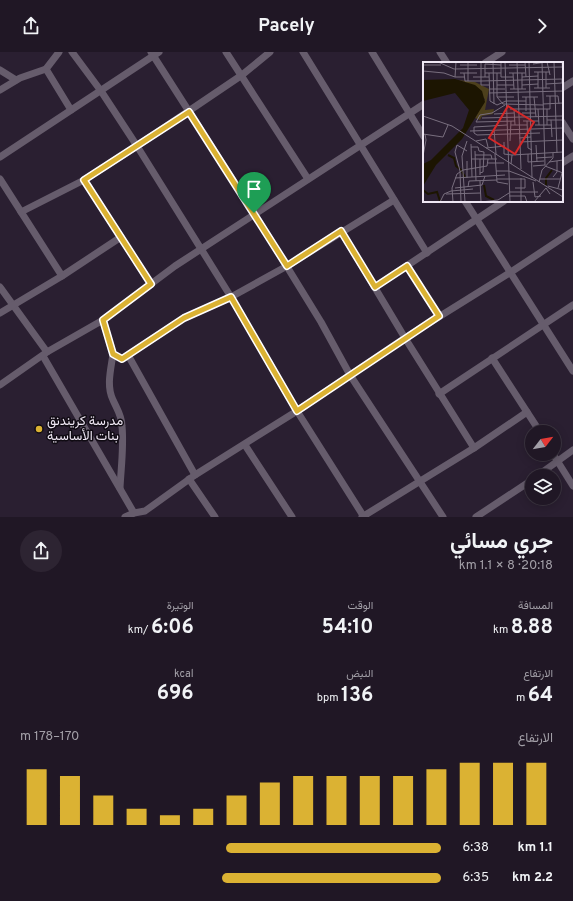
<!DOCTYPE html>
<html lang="ar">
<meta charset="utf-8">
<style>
body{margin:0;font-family:Overpass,Vazirmatn,sans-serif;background:#2d2432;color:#f1f3f6;direction:rtl;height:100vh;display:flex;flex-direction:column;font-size:15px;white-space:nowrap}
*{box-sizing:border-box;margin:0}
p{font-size:13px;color:#a29fa7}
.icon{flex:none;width:22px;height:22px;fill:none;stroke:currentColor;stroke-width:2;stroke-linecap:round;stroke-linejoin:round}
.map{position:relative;height:465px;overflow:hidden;direction:ltr}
.details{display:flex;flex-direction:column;background:#201725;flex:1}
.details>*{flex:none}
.needle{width:26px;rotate:59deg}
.tools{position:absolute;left:525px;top:373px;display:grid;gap:8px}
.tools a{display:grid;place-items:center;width:36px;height:36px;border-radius:50%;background:#201725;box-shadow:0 2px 10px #0003,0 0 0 1px #3d3642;font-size:20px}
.pin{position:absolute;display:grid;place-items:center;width:34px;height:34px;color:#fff;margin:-41px -17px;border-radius:50% 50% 50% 0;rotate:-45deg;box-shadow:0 0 4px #0007}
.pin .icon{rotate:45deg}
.round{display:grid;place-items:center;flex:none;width:42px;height:42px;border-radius:21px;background:#2d2432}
.headline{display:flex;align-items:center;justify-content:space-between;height:68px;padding:0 20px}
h1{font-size:22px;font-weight:700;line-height:30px}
.figures{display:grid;grid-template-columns:repeat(3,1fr);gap:6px;height:68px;padding:4px 20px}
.figures div{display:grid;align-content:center}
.figures b{font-size:20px;font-weight:700}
.figures small{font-size:11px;font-weight:400}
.figures p{font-size:11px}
.chart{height:112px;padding:8px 20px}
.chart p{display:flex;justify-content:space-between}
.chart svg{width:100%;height:72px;margin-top:4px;stroke:#dbb233;stroke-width:6}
ul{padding:0 20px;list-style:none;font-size:13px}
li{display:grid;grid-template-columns:64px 48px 1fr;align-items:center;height:30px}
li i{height:10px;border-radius:5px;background:#dbb233}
header{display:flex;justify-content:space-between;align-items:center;height:52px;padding:0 20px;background:#201725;font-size:18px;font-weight:700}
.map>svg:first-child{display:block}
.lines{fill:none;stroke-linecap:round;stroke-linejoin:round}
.street{stroke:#665c6c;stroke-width:7}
.route-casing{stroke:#fff;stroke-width:8}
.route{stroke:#dbb233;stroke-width:5}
.poi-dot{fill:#dbb233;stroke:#100b13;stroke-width:1.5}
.labels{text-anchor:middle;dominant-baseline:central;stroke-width:3;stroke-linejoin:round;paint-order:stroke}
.poi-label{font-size:13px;fill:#efe7f4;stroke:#100b13;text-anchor:start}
.inset-river{fill:none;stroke:#1c1501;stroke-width:2}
.inset-road{fill:none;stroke:#796f7f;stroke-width:1}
.view{fill:#d62828;fill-opacity:0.15;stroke:#d62828;stroke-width:2}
.inset-edge{fill:none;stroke:#efe7f4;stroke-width:2}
</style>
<header><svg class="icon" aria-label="forward" viewBox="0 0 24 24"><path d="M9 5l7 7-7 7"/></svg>Pacely<svg class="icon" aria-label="share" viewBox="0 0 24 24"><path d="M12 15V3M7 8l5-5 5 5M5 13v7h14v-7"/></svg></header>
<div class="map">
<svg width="573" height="465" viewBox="0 0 573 465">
<rect width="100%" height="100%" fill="#2a1f31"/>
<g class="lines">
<g class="street">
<polyline points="72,0 101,39 137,94 231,245 297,359 364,465"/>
<polyline points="151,0 254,161 321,270 350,323 443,465"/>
<polyline points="226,0 308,127"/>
<polyline points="303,0 427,201"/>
<polyline points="372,0 424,85"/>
<polyline points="440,0 447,11"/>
<polyline points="485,11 502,0"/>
<polyline points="46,17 71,58"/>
<polyline points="0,18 16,28"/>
<polyline points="562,36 573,29"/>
<polyline points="0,38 20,26 46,17 59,0"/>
<polyline points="562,70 573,87"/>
<polyline points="0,105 159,0"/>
<polyline points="562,111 573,104"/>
<polyline points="0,127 62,224 121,185"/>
<polyline points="84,128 151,232"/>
<polyline points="465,149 573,319"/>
<polyline points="21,160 84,128 137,94 242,23 270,0"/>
<polyline points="341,179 405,286 474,396"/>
<polyline points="407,214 439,264"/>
<polyline points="0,235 47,300"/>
<polyline points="375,235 504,149"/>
<polyline points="0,261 62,224"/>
<polyline points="103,268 113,302 122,307 128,303 195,423"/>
<path d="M113,302C111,317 106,334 113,348C117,357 122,364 122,374C124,394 121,416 120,436"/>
<polyline points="128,303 184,266 231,245 287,214 394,148"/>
<polyline points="43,304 134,461"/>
<polyline points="492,306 540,380"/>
<polyline points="0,333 47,300 103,268 175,214 424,52"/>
<polyline points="439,342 573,253"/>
<polyline points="245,393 292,465"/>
<polyline points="553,402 573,434"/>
<polyline points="537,424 573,398"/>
<polyline points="189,427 215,465"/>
<polyline points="125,465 134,461 145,459 195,423 297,359 405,286 511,220 573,179"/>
<polyline points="362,465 474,396 527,360"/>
<polyline points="476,465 532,428"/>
</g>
</g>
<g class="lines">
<g class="route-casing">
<polygon id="route" points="189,60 287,214 341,179 375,235 407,214 439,264 297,359 231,245 184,266 122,307 113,302 103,268 151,232 84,128"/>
</g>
<use href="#route" class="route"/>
</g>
<circle class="poi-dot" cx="39" cy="377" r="4"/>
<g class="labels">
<g class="poi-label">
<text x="47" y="370">مدرسة كريندنق<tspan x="47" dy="15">بنات الأساسية</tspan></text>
</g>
</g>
<g transform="translate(423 10)">
<rect width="140" height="140" fill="#2a1f31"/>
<path d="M35,18L52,20L66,27L62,48L71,47L70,52L59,54L57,58L52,56L62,37L41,20Z" fill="#4d401c"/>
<path d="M32,17L52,23L59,29L62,40L39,77L13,103L0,124V102L8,98L40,66L46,48L32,31L0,39V18Z" fill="#1c1501"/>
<path class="inset-river" d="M25,93L31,96L33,104L38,108L42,115M61,123L63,134L71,138M123,123V116L129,108M0,128L5,132L14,130L17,139"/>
<path class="inset-road" d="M15,0L31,7L140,5M33,0L32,15H41M45,0V19M58,0V23H66M70,0L71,42M78,0V15H90M82,0L87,140M94,0L98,107M102,0L103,15M106,0L109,116M119,0L122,103M124,0L127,13M131,0L134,91M139,0L140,13M62,2L78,3M62,2V15M110,2L124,0M0,3H18M37,3H54M86,3H102M0,9L21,11L32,15M111,10H127M115,10V26M123,10V26M37,11H54M41,11L42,19H58M62,11H78M66,11L67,39L74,43L83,39H103M74,11V35L80,42L120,43M86,11H102M90,11L91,27M99,11V27M50,15H66M99,15L115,14M58,19L140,17M123,22L139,21V17M74,23H91M99,23L115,22M111,26H127M66,27H82M87,27H103M66,31L140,29M123,34H135L136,42M74,35H91M99,35H115M103,35V49M111,35L113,55M120,42L140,41M82,43L69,51L57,53L53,60L92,59M87,47H127V34M91,47L92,63M115,47L116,63M124,47V63M99,51H113M71,52L91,51M0,54L29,64L140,135M59,56L140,54M124,58H140M128,58L129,75M100,59H116M104,59L105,86L109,88M84,63L51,65V71L54,73L117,71M88,63H104M112,63H129M71,67L73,92M47,69L140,66M0,72L20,75L25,63M96,76L108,75M53,79L63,77L65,85M87,79L88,59M81,80V92L89,93L88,102M97,80L140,78M48,82L49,115M113,83L114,100M48,85H55L56,89L61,90L60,110L57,111M63,86L82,84M52,89L53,119M72,92L74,120L85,122M105,92V100L121,99M52,93H68L69,97M89,93L140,90M0,94L3,78L2,72M113,96L129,95M48,97H74M57,97V113M126,100L140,98M65,101H81M110,104L122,103M122,104L140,111M73,109H86M86,109L113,119M130,115L134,110V99M32,116L82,113M44,116V99M74,117H102V126H92M117,117H137M57,119L58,140M110,120L112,135L118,134M116,120L119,108L130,96V91M125,124L140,128M45,125L46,119L74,118M32,126L59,123L62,114M135,126L139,111M86,130H115M23,132L58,131M86,134H102L104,140M17,140L21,132L28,129L50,127M30,140L29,126L34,112L40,108L64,104L65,97M38,140L37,109L32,90L34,83L44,89M42,140L39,94L44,79M58,140L75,138L86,131M98,140V116M111,140L123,126L127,132"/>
<path class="view" d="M85,44L111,60L92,92L66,76Z"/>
<rect width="140" height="140" class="inset-edge"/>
</g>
</svg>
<div class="tools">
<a><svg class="needle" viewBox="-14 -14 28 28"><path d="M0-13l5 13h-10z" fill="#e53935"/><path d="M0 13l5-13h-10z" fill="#a29fa7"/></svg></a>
<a><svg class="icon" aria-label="layers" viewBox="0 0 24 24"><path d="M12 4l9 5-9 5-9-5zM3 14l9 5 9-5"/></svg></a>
</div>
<div class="pin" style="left:254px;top:161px;background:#1e9e55"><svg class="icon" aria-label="arrive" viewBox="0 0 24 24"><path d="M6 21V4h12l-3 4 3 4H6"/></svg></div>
</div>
<section class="details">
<div class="headline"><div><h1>جري مسائي</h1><p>20:18 · 8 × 1.1 km</p></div><a class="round"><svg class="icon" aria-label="share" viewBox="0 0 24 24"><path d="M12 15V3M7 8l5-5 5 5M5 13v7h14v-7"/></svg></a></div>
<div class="figures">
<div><p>المسافة</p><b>8.88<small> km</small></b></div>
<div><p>الوقت</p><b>54:10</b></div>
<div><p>الوتيرة</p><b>6:06<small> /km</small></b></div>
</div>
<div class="figures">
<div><p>الارتفاع</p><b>64<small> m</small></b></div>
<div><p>النبض</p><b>136<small> bpm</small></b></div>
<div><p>kcal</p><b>696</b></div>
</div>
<div class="chart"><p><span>الارتفاع</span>170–178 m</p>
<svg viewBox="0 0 160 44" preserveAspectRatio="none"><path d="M5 44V10M15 44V14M25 44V26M35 44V34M45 44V38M55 44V34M65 44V26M75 44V18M85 44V14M95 44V14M105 44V14M115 44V14M125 44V10M135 44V6M145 44V6M155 44V6"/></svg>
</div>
<ul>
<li><b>1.1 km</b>6:38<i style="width:51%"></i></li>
<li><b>2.2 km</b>6:35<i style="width:52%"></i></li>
</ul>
</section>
